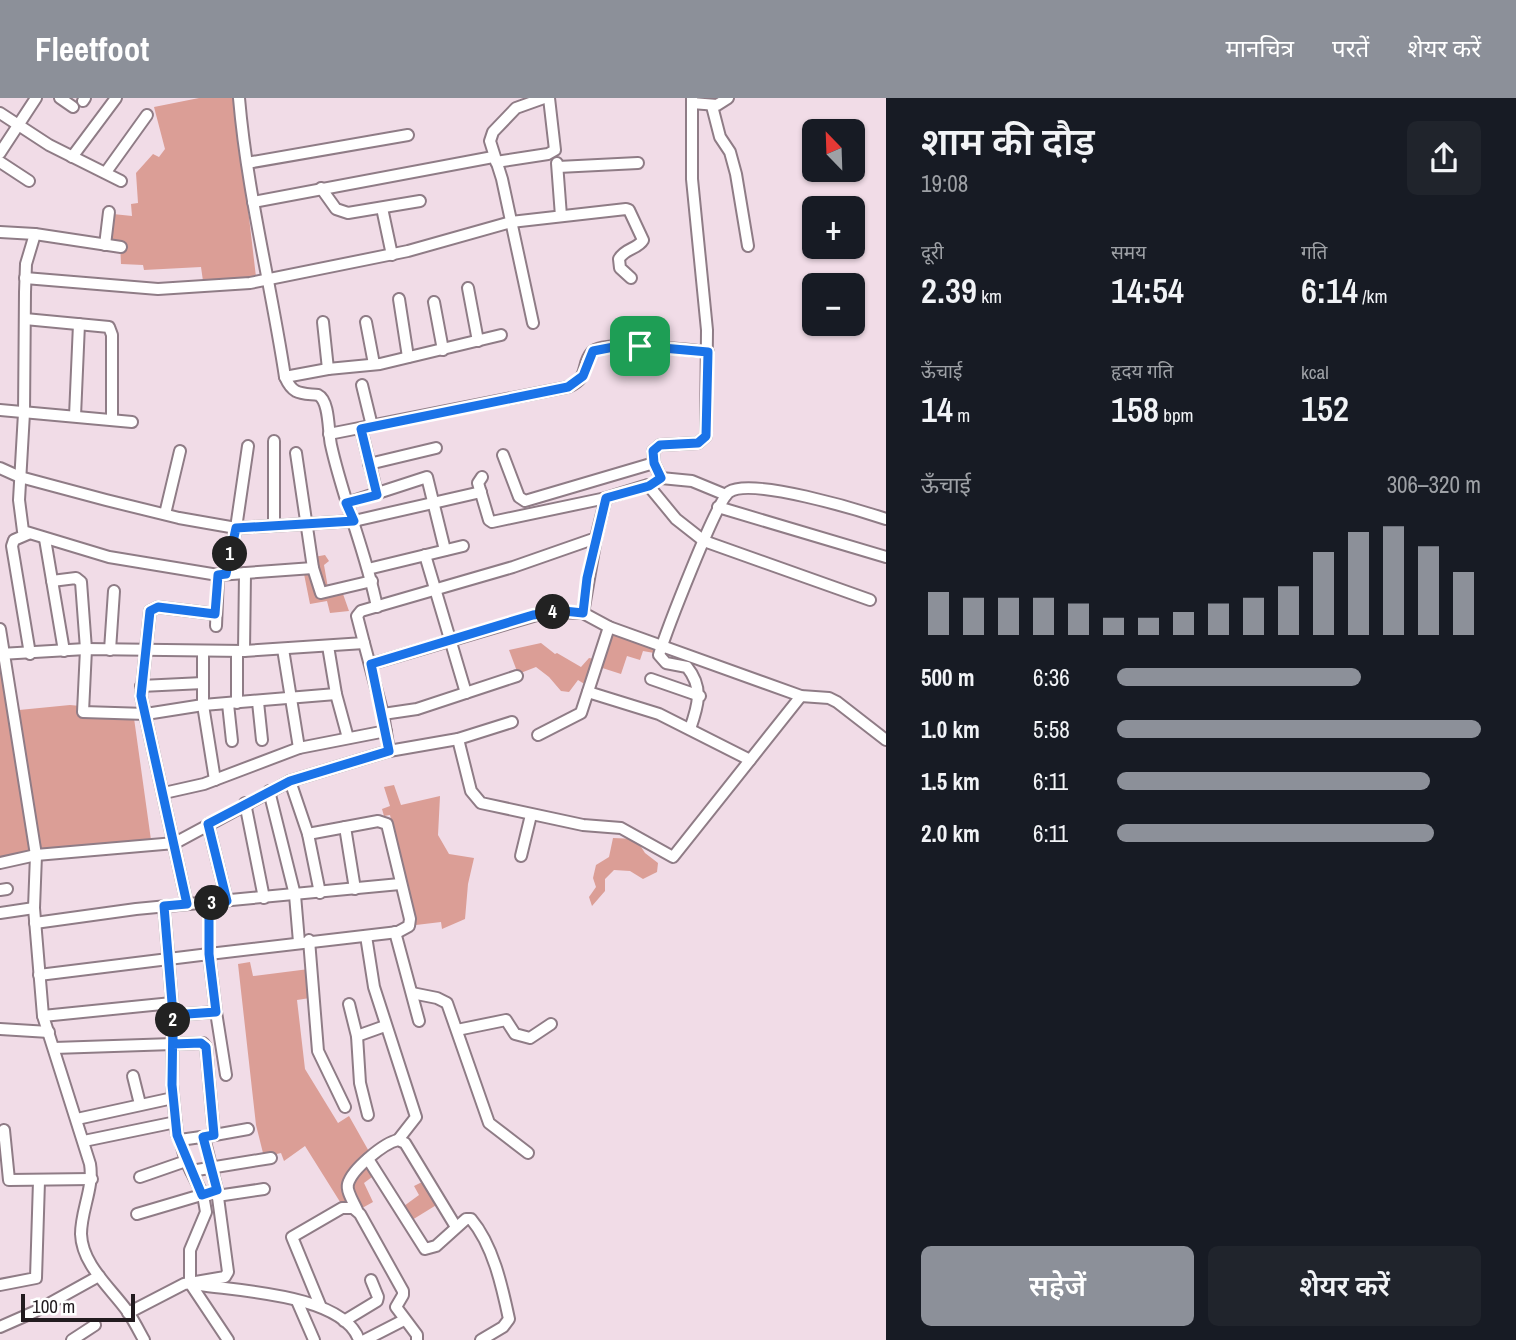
<!DOCTYPE html>
<html lang="hi">
<meta charset="utf-8">
<style>
body{margin:0;font-family:"Archivo Narrow","Noto Sans Devanagari",sans-serif;background:#20242c;color:#f1f3f6;height:100vh;display:flex;flex-direction:column;font-size:26px;white-space:nowrap}
*{box-sizing:border-box;margin:0}
p{font-size:23px;color:#9ea1a6}
.icon{flex:none;width:38px;height:38px;fill:none;stroke:currentColor;stroke-width:2;stroke-linecap:round;stroke-linejoin:round}
.map{position:relative;flex:1;overflow:hidden}
.drawer{display:flex;flex-direction:column;background:#171b24;width:630px}
.drawer>*{flex:none}
.needle{width:46px;rotate:337deg}
.tools{position:absolute;left:802px;top:21px;display:grid;gap:14px}
.tools a{display:grid;place-items:center;width:63px;height:63px;border-radius:10px;background:#171b24;box-shadow:0 2px 5px #0004;font-size:35px}
.scale{position:absolute;left:21px;bottom:18px;width:114px;box-sizing:border-box;padding-left:7px;border:4px solid #221b1f;border-top:0;font-size:19px;line-height:24px;white-space:nowrap;color:#221b1f;-webkit-text-stroke:5px #fff;paint-order:stroke}
.pin{position:absolute;display:grid;place-items:center;width:60px;height:60px;color:#fff;margin:-30px;border-radius:14px;box-shadow:0 4px 10px #0006}
.km{position:absolute;width:35px;height:35px;margin:-18px;border-radius:50%;background:#222;color:#fff;font-size:19px;line-height:35px;text-align:center}
.round{display:grid;place-items:center;flex:none;width:74px;height:74px;border-radius:10px;background:#20242c}
.headline{display:flex;align-items:center;justify-content:space-between;height:119px;padding:0 35px}
h1{font-size:38px;font-weight:600;line-height:52px}
.metrics{display:grid;grid-template-columns:repeat(3,1fr);gap:10px;height:119px;padding:7px 35px}
.metrics div{display:grid;align-content:center}
.metrics b{font-size:35px;font-weight:600}
.metrics small{font-size:19px;font-weight:400}
.metrics p{font-size:19px}
.chart{height:196px;padding:14px 35px}
.chart p{display:flex;justify-content:space-between}
.chart svg{width:100%;height:126px;margin-top:7px;stroke:#8c9099;stroke-width:6}
.cta{display:flex;gap:14px;margin-top:auto;padding:14px 35px}
.cta a{flex:1;height:80px;border-radius:10px;background:#8c9099;color:#fff;font-size:28px;font-weight:600;line-height:80px;text-align:center}
.cta a+a{background:#20242c;color:#f1f3f6}
ul{padding:0 35px;list-style:none;font-size:23px}
li{display:grid;grid-template-columns:112px 84px 1fr;align-items:center;height:52px}
li i{height:18px;border-radius:9px;background:#8c9099}
header{display:flex;align-items:center;gap:42px;box-sizing:border-box;height:98px;padding:0 35px;background:#8c9099;color:#fff}
header strong{font-size:33px}
nav{display:flex;gap:38px;margin-inline-start:auto;font-size:24px}
main{display:flex;flex:1;min-height:0}
.map>svg:first-child{display:block}
.green{fill:#db9e96}
.lines{fill:none;stroke-linecap:round;stroke-linejoin:round}
.minor-casing{stroke:#8f7c86;stroke-width:14}
.minor{stroke:#fff;stroke-width:10}
.route-casing{stroke:#fff;stroke-width:14}
.route{stroke:#1a73e8;stroke-width:9}
</style>
<header>
<strong>Fleetfoot</strong>
<nav><a>मानचित्र</a><a>परतें</a><a>शेयर करें</a></nav>
</header>
<main>
<div class="map">
<svg width="886" height="1242" viewBox="0 0 886 1242">
<rect width="100%" height="100%" fill="#f1dce7"/>
<g class="green">
<polygon points="199,0 235,0 256,179 203,183 201,169 144,172 143,167 121,166 120,145 110,144 113,116 132,118 131,106 138,105 136,75 153,56 159,59 165,51 154,9"/>
<polygon points="325,457 329,463 324,467 328,490 334,497 343,496 349,513 330,515 327,503 310,506 304,476 314,459"/>
<polygon points="610,533 655,548 654,555 643,553 640,562 627,558 621,576 593,567 586,587 578,582 569,594 561,593 549,579 536,569 518,576 509,552 541,545 555,556 557,555 581,569 589,560 601,562"/>
<polygon points="0,555 8,607 19,612 70,607 133,613 151,742 0,762"/>
<polygon points="394,687 401,707 440,698 438,737 449,756 474,760 468,786 465,821 442,831 441,824 416,827 390,717 384,718 382,711 390,708 384,689"/>
<polygon points="613,740 636,741 645,755 658,765 657,774 643,781 630,773 614,772 605,781 605,793 592,808 589,799 596,789 593,780 596,767 609,759"/>
<polygon points="250,864 253,878 309,871 310,900 297,902 305,971 338,1025 349,1018 380,1073 364,1085 373,1104 364,1109 342,1107 305,1048 284,1063 281,1055 264,1059 256,1027 238,866"/>
<polygon points="424,1083 438,1106 412,1122 404,1108 419,1097 414,1088"/>
</g>
<g class="lines">
<g class="minor-casing">
<g id="minor">
<polyline points="60,0 73,9"/>
<path d="M239,0C247,94 271,186 285,279C293,297 300,295 318,297C330,303 328,334 331,347C343,402 366,454 377,509"/>
<polyline points="692,0 692,81 707,232 706,338 698,345 660,347 653,353 654,365 661,380 692,383 726,397"/>
<polyline points="83,3 85,0"/>
<polyline points="692,5 717,7 728,0"/>
<polyline points="712,8 720,39 730,54 736,76 748,148"/>
<polyline points="0,15 49,47 121,83"/>
<polyline points="0,55 36,0"/>
<polyline points="72,59 116,0"/>
<polyline points="0,64 29,83"/>
<polyline points="496,64 548,56 555,52 549,0"/>
<polyline points="247,65 408,37"/>
<polyline points="557,65 561,118"/>
<polyline points="558,69 638,65"/>
<polyline points="106,74 147,17"/>
<polyline points="321,90 336,111 348,115 420,103"/>
<polyline points="253,104 493,59"/>
<polyline points="382,110 392,157"/>
<polyline points="0,134 35,136 121,149"/>
<polyline points="35,136 26,166 25,194 24,315 19,402 23,433 109,459 218,477 313,470"/>
<polyline points="105,147 109,114"/>
<path d="M25,180L158,191L250,185L408,153L511,124L626,111L629,112L643,142C638,151 625,150 619,161L620,170L631,180"/>
<polyline points="468,190 478,243"/>
<polyline points="399,201 408,259"/>
<polyline points="434,204 443,252"/>
<polyline points="25,221 109,229 112,237 112,321"/>
<polyline points="323,224 328,271"/>
<polyline points="366,224 374,266"/>
<polyline points="533,225 502,81 490,43 493,34 516,10 544,0"/>
<polyline points="285,279 328,271 380,266 501,237"/>
<polyline points="362,287 372,328"/>
<polyline points="0,312 132,324"/>
<polyline points="75,318 79,226"/>
<polyline points="361,331 377,396"/>
<path d="M329,336L568,289C591,279 580,267 592,254C604,241 688,252 708,254"/>
<polyline points="274,343 274,428"/>
<polyline points="296,355 313,470 321,495 372,483"/>
<polyline points="503,357 519,399 525,403 654,365"/>
<polyline points="369,366 436,350"/>
<polyline points="0,370 20,379 106,402 179,420 236,430 354,423 481,394"/>
<polyline points="482,379 478,385 489,422 492,424 606,400"/>
<polyline points="347,405 427,379 445,452"/>
<polyline points="718,409 886,459"/>
<polyline points="165,416 180,353"/>
<polyline points="28,436 14,442 12,448 30,556"/>
<polyline points="45,441 64,553"/>
<polyline points="425,457 466,595"/>
<polyline points="368,471 463,448"/>
<polyline points="226,476 236,430 248,348"/>
<polyline points="52,483 76,480 81,484 86,551 83,614 146,616 203,607 336,596"/>
<polyline points="583,515 596,440"/>
<polyline points="216,528 218,477"/>
<path d="M0,531L36,757L34,810L43,918L90,1066C94,1090 81,1112 81,1136C82,1167 111,1190 128,1214C134,1223 139,1233 144,1242"/>
<polyline points="364,545 383,616 389,653"/>
<polyline points="328,548 336,596 348,640"/>
<polyline points="283,551 299,650"/>
<polyline points="110,552 114,493"/>
<polyline points="203,553 203,607 215,682"/>
<polyline points="237,553 237,605"/>
<polyline points="244,553 245,475"/>
<polyline points="0,556 86,551 244,553 364,545 357,518 361,513 513,469 596,440 606,400 648,387 676,421 704,443 870,502"/>
<polyline points="371,566 547,514 583,515 609,529 801,598 829,600 837,604 886,642"/>
<polyline points="651,581 700,598"/>
<polyline points="141,588 203,585"/>
<polyline points="588,594 659,616 750,662"/>
<polyline points="258,604 262,642"/>
<polyline points="228,606 232,643"/>
<polyline points="383,616 417,611 517,578"/>
<path d="M690,631C698,608 704,590 687,569L666,565L659,557C666,534 716,404 729,394C751,379 859,412 886,421"/>
<polyline points="538,637 581,615 609,529"/>
<polyline points="458,641 471,693 481,705 583,727 621,730 673,759 801,598"/>
<polyline points="290,683 308,736 320,795"/>
<polyline points="269,693 295,797 299,844"/>
<polyline points="164,695 204,686 299,650 386,633"/>
<polyline points="245,705 264,800"/>
<polyline points="208,726 227,803"/>
<polyline points="345,729 355,791"/>
<polyline points="521,758 531,717"/>
<polyline points="0,765 36,757 175,745 290,683 389,653 458,641 512,624"/>
<polyline points="0,792 7,791"/>
<polyline points="209,805 209,856 398,834 409,828 410,821 387,726 378,723 308,736"/>
<polyline points="187,806 141,598 150,513 158,509 215,516"/>
<polyline points="0,815 34,810"/>
<polyline points="35,825 136,811 400,786"/>
<polyline points="395,834 419,923"/>
<polyline points="366,838 374,889 416,1019 398,1042"/>
<polyline points="309,842 318,953 345,1009"/>
<polyline points="39,877 209,856 216,914"/>
<polyline points="412,895 437,900 447,905 489,1025 528,1055"/>
<polyline points="349,906 357,938"/>
<polyline points="173,917 216,914 226,977"/>
<polyline points="43,918 172,905"/>
<polyline points="0,931 49,934"/>
<polyline points="457,932 506,922 515,936 530,940 551,926"/>
<polyline points="54,950 203,945 206,949 214,1037"/>
<polyline points="133,978 140,1006"/>
<polyline points="368,1017 360,985 357,938 385,928"/>
<polyline points="77,1021 173,1000"/>
<polyline points="4,1032 9,1082 92,1081"/>
<polyline points="209,1038 248,1031"/>
<polyline points="84,1043 176,1024"/>
<path d="M368,1061L425,1151L436,1148L466,1121H471C493,1147 502,1188 509,1221L503,1229L481,1242"/>
<polyline points="186,1063 203,1097 206,1114 190,1152 190,1185 228,1242"/>
<polyline points="191,1073 271,1060"/>
<polyline points="140,1079 186,1063 180,1042"/>
<polyline points="217,1098 264,1091"/>
<path d="M357,1112C354,1105 346,1093 348,1086C352,1071 384,1045 398,1042L405,1045L456,1129"/>
<polyline points="137,1116 208,1095"/>
<polyline points="0,1187 36,1180 39,1083"/>
<path d="M200,1187C240,1193 344,1197 359,1242"/>
<polyline points="297,1203 314,1242"/>
<polyline points="320,1207 292,1139 342,1110 353,1110 360,1116 403,1193 403,1197 396,1209 417,1237 417,1242"/>
<polyline points="128,1215 184,1186 225,1179 228,1174 217,1092 205,1044 201,1039 180,1042 177,1037 172,987 173,917 164,808"/>
<polyline points="344,1223 377,1203 378,1199 371,1182"/>
<polyline points="0,1229 34,1214 99,1178"/>
<polyline points="72,1242 95,1227"/>
<polyline points="365,1242 404,1222"/>
</g>
</g>
<use href="#minor" class="minor"/>
</g>
<g class="lines">
<g class="route-casing">
<polyline id="route" points="640,248 619,248 593,253 583,278 568,289 361,331 377,397 346,405 354,423 236,430 226,476 218,477 215,516 158,509 150,513 141,598 187,806 164,808 173,917 172,987 177,1037 202,1097 217,1092 203,1039 214,1037 206,949 201,945 173,946 173,917 216,914 209,856 209,805 227,803 208,726 290,683 389,653 371,566 533,517 564,513 583,515 587,480 606,400 649,388 661,380 654,365 653,353 660,347 698,345 706,338 708,254 640,248"/>
</g>
<use href="#route" class="route"/>
</g>
</svg>
<div class="tools">
<a><svg class="needle" viewBox="-14 -14 28 28"><path d="M0-13l5 13h-10z" fill="#e53935"/><path d="M0 13l5-13h-10z" fill="#9ea1a6"/></svg></a>
<a>+</a>
<a>−</a>
</div>
<div class="scale">100 m</div>
<div class="pin" style="left:640px;top:248px;background:#1e9e55"><svg class="icon" aria-label="arrive" viewBox="0 0 24 24"><path d="M6 21V4h12l-3 4 3 4H6"/></svg></div>
<b class="km" style="left:230px;top:456px">1</b>
<b class="km" style="left:173px;top:922px">2</b>
<b class="km" style="left:212px;top:805px">3</b>
<b class="km" style="left:553px;top:514px">4</b>
</div>
<section class="drawer">
<div class="headline"><div><h1>शाम की दौड़</h1><p>19:08</p></div><a class="round"><svg class="icon" aria-label="share" viewBox="0 0 24 24"><path d="M12 15V3M7 8l5-5 5 5M5 13v7h14v-7"/></svg></a></div>
<div class="metrics">
<div><p>दूरी</p><b>2.39<small> km</small></b></div>
<div><p>समय</p><b>14:54</b></div>
<div><p>गति</p><b>6:14<small> /km</small></b></div>
</div>
<div class="metrics">
<div><p>ऊँचाई</p><b>14<small> m</small></b></div>
<div><p>हृदय गति</p><b>158<small> bpm</small></b></div>
<div><p>kcal</p><b>152</b></div>
</div>
<div class="chart"><p><span>ऊँचाई</span>306–320 m</p>
<svg viewBox="0 0 160 44" preserveAspectRatio="none"><path d="M5 44V29M15 44V31M25 44V31M35 44V31M45 44V33M55 44V38M65 44V38M75 44V36M85 44V33M95 44V31M105 44V27M115 44V15M125 44V8M135 44V6M145 44V13M155 44V22"/></svg>
</div>
<ul>
<li><b>500 m</b>6:36<i style="width:67%"></i></li>
<li><b>1.0 km</b>5:58<i style="width:100%"></i></li>
<li><b>1.5 km</b>6:11<i style="width:86%"></i></li>
<li><b>2.0 km</b>6:11<i style="width:87%"></i></li>
</ul>
<div class="cta"><a>सहेजें</a><a>शेयर करें</a></div>
</section>
</main>
